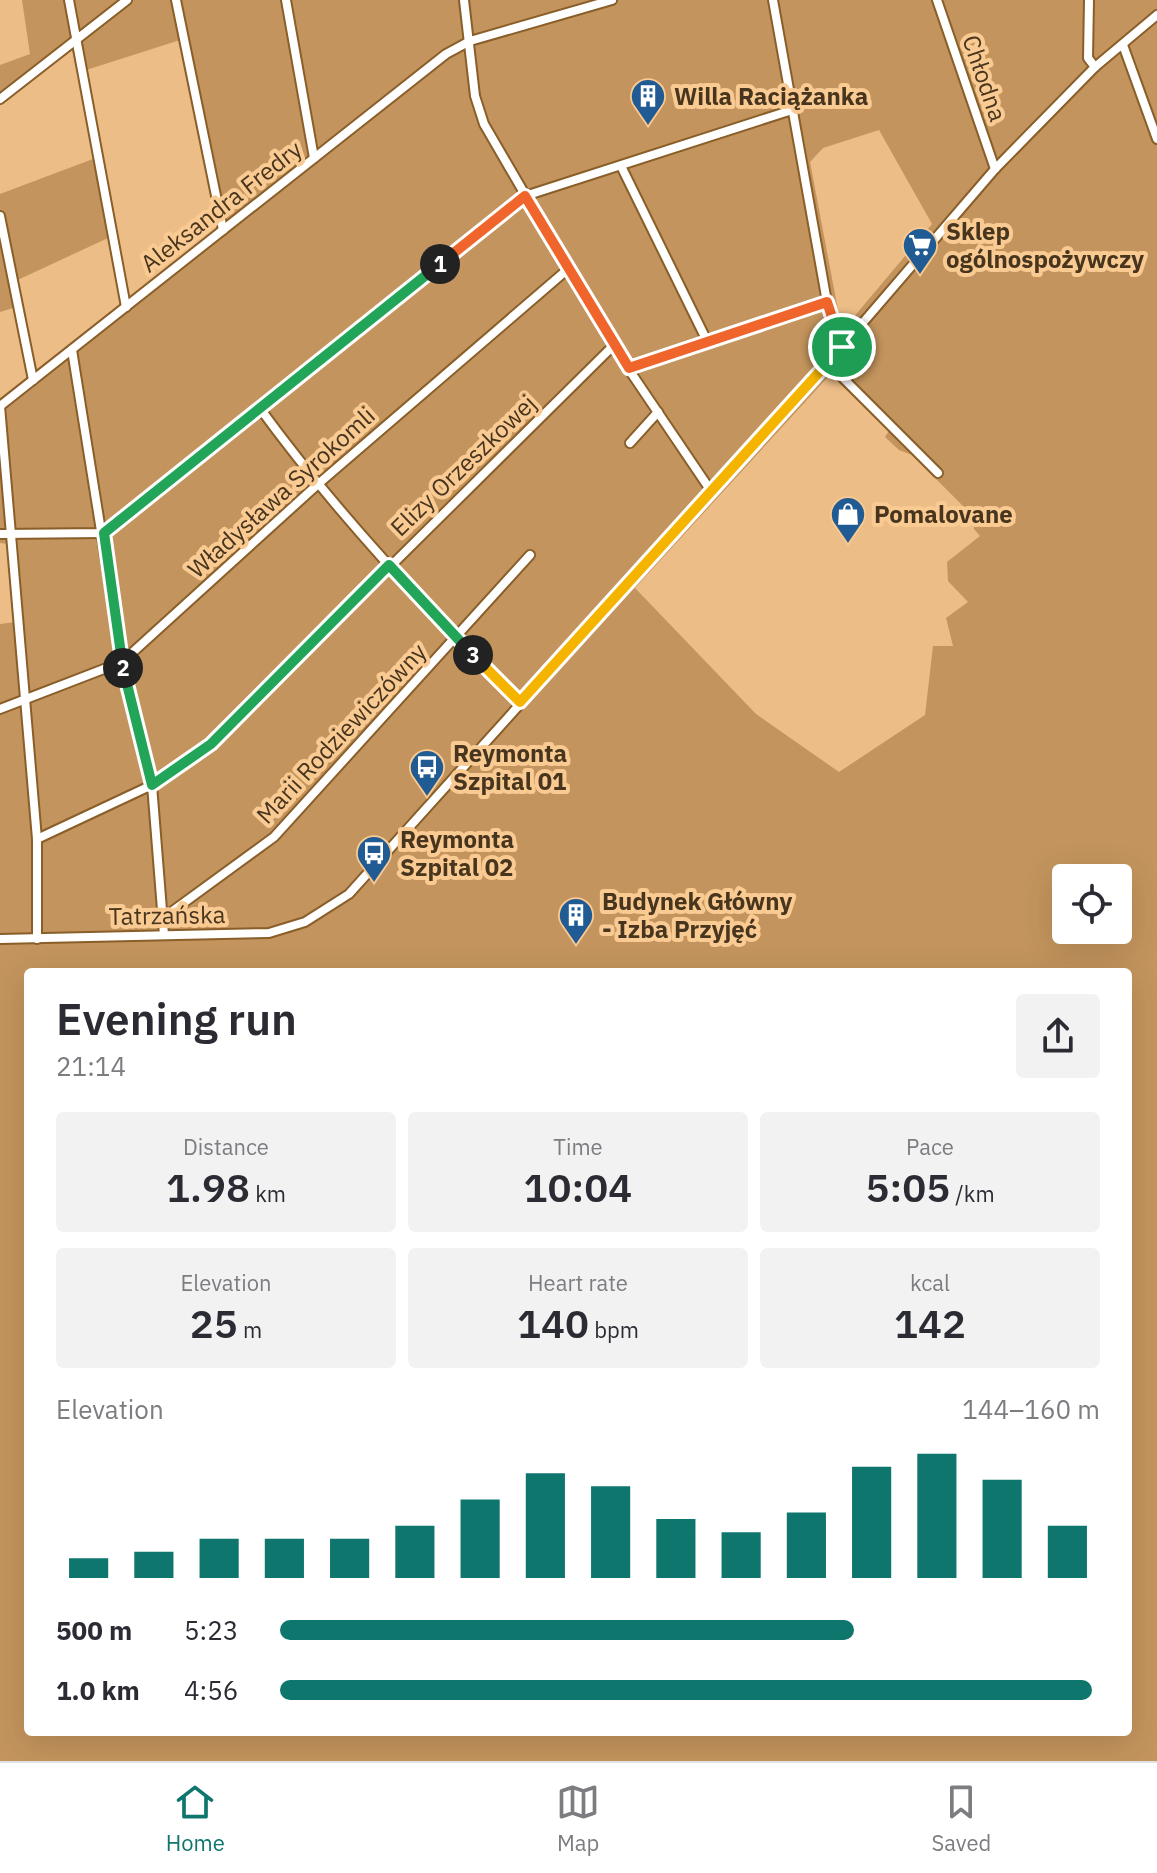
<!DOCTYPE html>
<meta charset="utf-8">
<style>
body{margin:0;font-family:"IBM Plex Sans",sans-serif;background:#f2f2f3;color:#2b2b33;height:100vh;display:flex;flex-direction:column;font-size:30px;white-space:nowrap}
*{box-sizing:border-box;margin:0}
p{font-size:26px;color:#7c7c81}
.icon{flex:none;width:44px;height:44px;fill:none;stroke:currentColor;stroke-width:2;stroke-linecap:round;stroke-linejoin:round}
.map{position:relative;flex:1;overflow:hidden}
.panel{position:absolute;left:24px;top:968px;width:1108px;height:768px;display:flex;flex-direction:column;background:#fff;border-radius:8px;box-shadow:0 8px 32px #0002}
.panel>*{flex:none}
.controls{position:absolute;left:1052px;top:864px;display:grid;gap:16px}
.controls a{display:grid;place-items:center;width:80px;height:80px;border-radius:8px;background:#fff;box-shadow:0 8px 32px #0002;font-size:40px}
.pin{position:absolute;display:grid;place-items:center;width:68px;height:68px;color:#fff;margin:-34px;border:4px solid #fff;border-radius:50%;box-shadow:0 2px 8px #0007}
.km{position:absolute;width:40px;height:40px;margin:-20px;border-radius:50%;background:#222;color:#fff;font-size:22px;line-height:40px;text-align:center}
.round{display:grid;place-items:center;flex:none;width:84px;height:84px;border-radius:8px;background:#f2f2f3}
.headline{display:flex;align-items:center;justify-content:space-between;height:136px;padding:0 32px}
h1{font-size:44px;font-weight:600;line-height:60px}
.stats{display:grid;grid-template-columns:repeat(3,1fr);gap:12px;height:136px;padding:8px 32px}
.stats div{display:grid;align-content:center;border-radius:8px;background:#f2f2f3;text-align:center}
.stats b{font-size:40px;font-weight:600}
.stats small{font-size:22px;font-weight:400}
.stats p{font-size:22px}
.chart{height:224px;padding:16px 32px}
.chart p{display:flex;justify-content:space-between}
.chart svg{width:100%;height:144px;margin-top:8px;stroke:#0f766e;stroke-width:6}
ul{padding:0 32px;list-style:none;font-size:26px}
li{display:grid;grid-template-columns:128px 96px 1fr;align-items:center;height:60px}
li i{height:20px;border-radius:10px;background:#0f766e}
.menu{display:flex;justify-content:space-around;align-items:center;height:112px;border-top:2px solid #e1e1e2;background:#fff;font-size:22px;color:#7c7c81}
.menu a{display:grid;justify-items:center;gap:4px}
.menu .on{color:#0f766e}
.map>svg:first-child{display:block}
.green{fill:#c3945d;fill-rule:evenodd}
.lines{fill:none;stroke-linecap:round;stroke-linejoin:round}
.minor-casing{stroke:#895e28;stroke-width:12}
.minor{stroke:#fff;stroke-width:8}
.split-1-casing{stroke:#fff;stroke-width:16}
.split-2-casing{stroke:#fff;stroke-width:16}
.split-3-casing{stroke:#fff;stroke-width:16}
.split-4-casing{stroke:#fff;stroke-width:16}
.split-1{stroke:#f0652b;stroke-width:10}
.split-2{stroke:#22a559;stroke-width:10}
.split-3{stroke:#22a559;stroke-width:10}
.split-4{stroke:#f5b400;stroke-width:10}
.labels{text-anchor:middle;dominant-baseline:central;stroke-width:8;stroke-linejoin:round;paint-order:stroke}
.street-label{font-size:24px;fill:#48351e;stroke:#faca93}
.poi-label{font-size:24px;font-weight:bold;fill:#48351e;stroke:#faca93;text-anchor:start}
</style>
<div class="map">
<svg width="1157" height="1761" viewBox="0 0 1157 1761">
<rect width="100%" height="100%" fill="#edbd87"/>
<g class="green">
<path d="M22,0H1157V1761H0V624L16,622L9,544L0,543V400L218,228L180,40L77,73L72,50L0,105V65L30,54ZM879,130L932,224L842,331L810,162L823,148ZM833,377L889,431L885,437L899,450L912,455L973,516L974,529L980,536L947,562L948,581L968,602L946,618L953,646H933L925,715L839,772L756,714L635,588L827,378ZM1066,878H1118V930H1066ZM28,972H1128V1732H28Z"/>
<polygon points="93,159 108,238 9,284 13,308 0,312 0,194"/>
</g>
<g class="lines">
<g class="minor-casing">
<g id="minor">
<polyline points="69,0 126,307"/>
<polyline points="176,0 223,230"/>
<polyline points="286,0 314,158"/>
<polyline points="464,0 475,96 484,124 613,346 711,491"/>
<polyline points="773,0 827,302 842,347"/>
<polyline points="937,0 995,169"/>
<polyline points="1089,0 1088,58 1095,67"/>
<polyline points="1123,45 1157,139"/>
<polyline points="0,99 127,0"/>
<polyline points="621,166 707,341"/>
<polyline points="0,216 33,380"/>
<polyline points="72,350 122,662 152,785 164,935"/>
<polyline points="828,363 938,473"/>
<polyline points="629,368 827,302"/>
<polyline points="0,406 446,54 470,41 612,0"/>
<polyline points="0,406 37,839 37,939"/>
<path d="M259,407C337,514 427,609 520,702"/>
<polyline points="630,443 658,412"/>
<polyline points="0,534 104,533 525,196 792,110"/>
<polyline points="0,709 122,662 317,485 568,269"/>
<polyline points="37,839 152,785 211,744 613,346"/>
<polyline points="163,918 274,837 530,555"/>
<polyline points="0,939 269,933 305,922 349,894 842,347 995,169 1095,67 1157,15"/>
</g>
</g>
<use href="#minor" class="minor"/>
</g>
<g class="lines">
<g class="split-1-casing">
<polyline id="split-1" points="440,264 525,196 629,368 827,302 842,347"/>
</g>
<g class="split-2-casing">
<polyline id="split-2" points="123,668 104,533 440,264"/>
</g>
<g class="split-3-casing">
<polyline id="split-3" points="123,668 152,785 211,744 389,565 473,655"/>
</g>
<g class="split-4-casing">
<polyline id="split-4" points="473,655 520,702 842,347"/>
</g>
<use href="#split-1" class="split-1"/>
<use href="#split-2" class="split-2"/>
<use href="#split-3" class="split-3"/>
<use href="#split-4" class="split-4"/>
</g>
<defs>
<g id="building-pin" transform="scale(1.8)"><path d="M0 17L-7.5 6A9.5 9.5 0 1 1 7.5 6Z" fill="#205c93" stroke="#faca93"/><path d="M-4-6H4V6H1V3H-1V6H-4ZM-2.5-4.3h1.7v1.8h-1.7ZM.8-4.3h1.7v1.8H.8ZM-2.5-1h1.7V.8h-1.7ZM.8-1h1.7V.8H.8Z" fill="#fff"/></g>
<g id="supermarket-pin" transform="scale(1.8)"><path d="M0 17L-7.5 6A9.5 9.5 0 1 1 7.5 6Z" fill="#205c93" stroke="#faca93"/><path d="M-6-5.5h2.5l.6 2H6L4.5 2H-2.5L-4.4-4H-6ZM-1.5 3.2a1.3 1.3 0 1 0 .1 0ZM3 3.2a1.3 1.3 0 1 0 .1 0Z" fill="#fff"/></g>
<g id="shop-pin" transform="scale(1.8)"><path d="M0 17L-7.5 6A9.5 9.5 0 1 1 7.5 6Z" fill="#205c93" stroke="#faca93"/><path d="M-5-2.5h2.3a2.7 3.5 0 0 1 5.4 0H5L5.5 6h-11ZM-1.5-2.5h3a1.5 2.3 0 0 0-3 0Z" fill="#fff"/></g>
<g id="bus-pin" transform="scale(1.8)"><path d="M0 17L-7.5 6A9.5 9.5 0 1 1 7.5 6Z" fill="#205c93" stroke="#faca93"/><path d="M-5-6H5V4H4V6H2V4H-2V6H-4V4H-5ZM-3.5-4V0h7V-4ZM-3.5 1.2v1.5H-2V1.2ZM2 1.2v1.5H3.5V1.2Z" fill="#fff"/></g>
</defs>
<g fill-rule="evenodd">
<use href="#building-pin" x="648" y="96"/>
<use href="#supermarket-pin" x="920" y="245"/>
<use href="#shop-pin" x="848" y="514"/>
<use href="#bus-pin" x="427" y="767"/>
<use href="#bus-pin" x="374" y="853"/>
<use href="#building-pin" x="576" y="915"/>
</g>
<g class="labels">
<g class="street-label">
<text transform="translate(985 78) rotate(71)">Chłodna</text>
<text transform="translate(221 206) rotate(-38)">Aleksandra Fredry</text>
<text transform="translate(463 465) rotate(-44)">Elizy Orzeszkowej</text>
<text transform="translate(281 492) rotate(-42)">Władysława Syrokomli</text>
<text transform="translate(341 733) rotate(-47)">Marii Rodziewiczówny</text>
<text transform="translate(167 915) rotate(-1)">Tatrzańska</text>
</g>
<g class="poi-label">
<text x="674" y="96">Willa Raciążanka</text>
<text x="946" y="231">Sklep<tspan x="946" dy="28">ogólnospożywczy</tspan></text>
<text x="874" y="514">Pomalovane</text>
<text x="453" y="753">Reymonta<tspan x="453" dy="28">Szpital 01</tspan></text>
<text x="400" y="839">Reymonta<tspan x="400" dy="28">Szpital 02</tspan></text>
<text x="602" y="901">Budynek Główny<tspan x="602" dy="28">- Izba Przyjęć</tspan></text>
</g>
</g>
</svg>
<div class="controls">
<a><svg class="icon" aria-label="locate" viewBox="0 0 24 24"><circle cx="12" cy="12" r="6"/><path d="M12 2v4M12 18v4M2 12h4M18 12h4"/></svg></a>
</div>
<div class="pin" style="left:842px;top:347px;background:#1e9e55"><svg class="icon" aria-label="arrive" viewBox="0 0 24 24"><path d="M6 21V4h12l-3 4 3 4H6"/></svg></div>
<b class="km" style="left:440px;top:264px">1</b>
<b class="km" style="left:123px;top:668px">2</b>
<b class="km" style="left:473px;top:655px">3</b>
<section class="panel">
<div class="headline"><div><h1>Evening run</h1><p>21:14</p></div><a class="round"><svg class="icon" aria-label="share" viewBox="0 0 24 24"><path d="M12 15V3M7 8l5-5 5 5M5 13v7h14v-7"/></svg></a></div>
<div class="stats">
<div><p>Distance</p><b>1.98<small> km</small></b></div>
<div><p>Time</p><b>10:04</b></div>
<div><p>Pace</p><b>5:05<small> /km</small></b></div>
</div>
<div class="stats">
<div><p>Elevation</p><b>25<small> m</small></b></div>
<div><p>Heart rate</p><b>140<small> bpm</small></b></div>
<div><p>kcal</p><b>142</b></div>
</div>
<div class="chart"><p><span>Elevation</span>144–160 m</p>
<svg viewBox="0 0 160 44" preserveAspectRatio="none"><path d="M5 44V38M15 44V36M25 44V32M35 44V32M45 44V32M55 44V28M65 44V20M75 44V12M85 44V16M95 44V26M105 44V30M115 44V24M125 44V10M135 44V6M145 44V14M155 44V28"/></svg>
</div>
<ul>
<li><b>500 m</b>5:23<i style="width:70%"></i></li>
<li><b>1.0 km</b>4:56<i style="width:99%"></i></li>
</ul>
</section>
</div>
<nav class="menu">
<a class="on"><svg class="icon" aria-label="home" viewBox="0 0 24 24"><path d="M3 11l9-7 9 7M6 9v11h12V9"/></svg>Home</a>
<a><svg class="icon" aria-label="map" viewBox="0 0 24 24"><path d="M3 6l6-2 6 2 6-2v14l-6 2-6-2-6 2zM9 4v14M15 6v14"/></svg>Map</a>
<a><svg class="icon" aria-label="saved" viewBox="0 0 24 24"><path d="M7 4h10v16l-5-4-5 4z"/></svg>Saved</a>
</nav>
